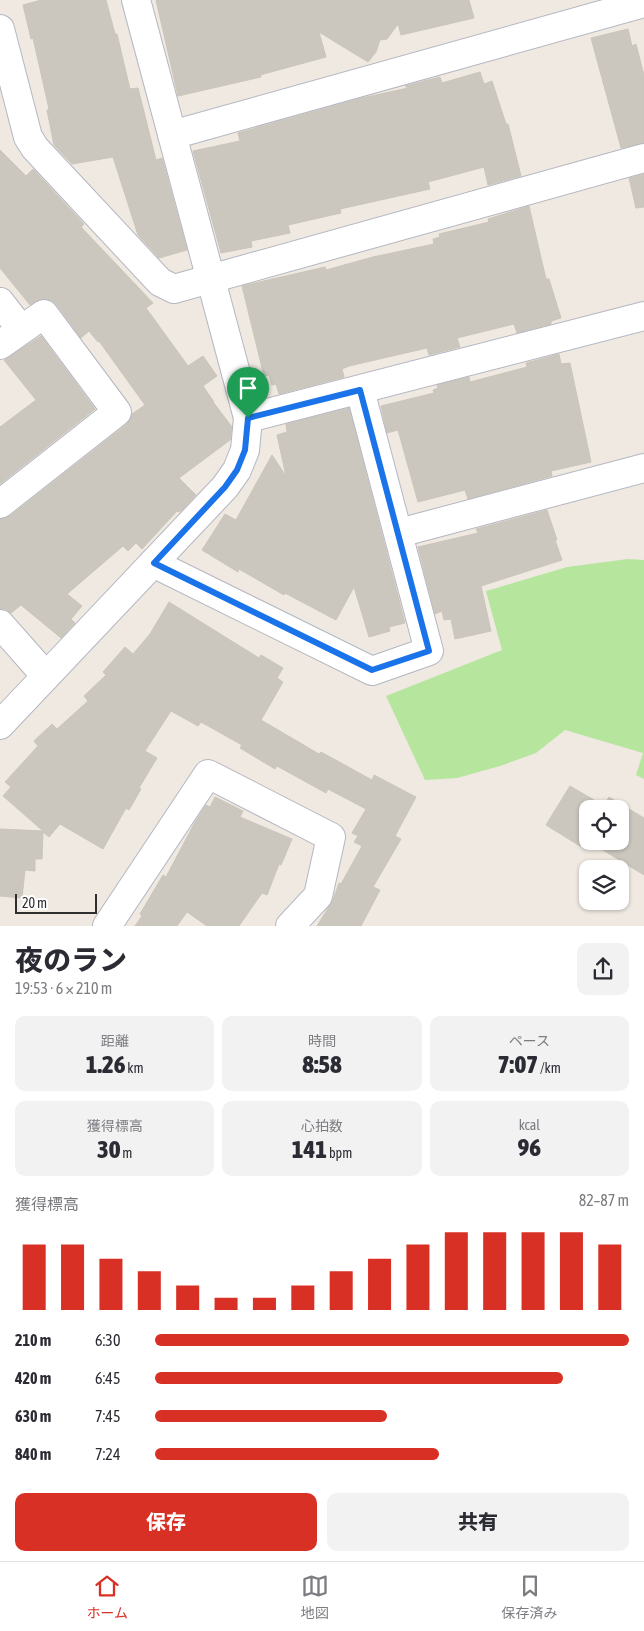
<!DOCTYPE html>
<html lang="ja">
<meta charset="utf-8">
<style>
body{margin:0;font-family:"Asap Condensed","Noto Sans JP",sans-serif;background:#f2f2f3;color:#2b2b33;height:100vh;display:flex;flex-direction:column;font-size:19px;white-space:nowrap}
*{box-sizing:border-box;margin:0}
p{font-size:16px;color:#7c7c81}
.icon{flex:none;width:28px;height:28px;fill:none;stroke:currentColor;stroke-width:2;stroke-linecap:round;stroke-linejoin:round}
.map{position:relative;height:926px;overflow:hidden}
.panel{display:flex;flex-direction:column;background:#fff;flex:1}
.panel>*{flex:none}
.buttons{position:absolute;left:579px;top:800px;display:grid;gap:10px}
.buttons a{display:grid;place-items:center;width:50px;height:50px;border-radius:10px;background:#fff;box-shadow:0 1px 4px #0004;font-size:25px}
.scale{position:absolute;left:15px;bottom:12px;width:82px;box-sizing:border-box;padding-left:5px;border:2px solid #2e2e2e;border-top:0;font-size:14px;line-height:18px;white-space:nowrap;color:#2e2e2e;-webkit-text-stroke:4px #fff;paint-order:stroke}
.pin{position:absolute;display:grid;place-items:center;width:42px;height:42px;color:#fff;margin:-51px -21px;border-radius:50% 50% 50% 0;rotate:-45deg;box-shadow:0 0 5px #0007}
.pin .icon{rotate:45deg}
.round{display:grid;place-items:center;flex:none;width:52px;height:52px;border-radius:10px;background:#f2f2f3}
.head{display:flex;align-items:center;justify-content:space-between;height:85px;padding:0 15px}
h1{font-size:28px;font-weight:800;line-height:38px}
.figures{display:grid;grid-template-columns:repeat(3,1fr);gap:8px;height:85px;padding:5px 15px}
.figures div{display:grid;align-content:center;border-radius:10px;background:#f2f2f3;text-align:center}
.figures b{font-size:25px;font-weight:800}
.figures small{font-size:14px;font-weight:400}
.figures p{font-size:14px}
.chart{height:140px;padding:10px 15px}
.chart p{display:flex;justify-content:space-between}
.chart svg{width:100%;height:90px;margin-top:5px;stroke:#d93025;stroke-width:6}
.action{display:flex;gap:10px;margin-top:auto;padding:10px 15px}
.action a{flex:1;height:58px;border-radius:10px;background:#d93025;color:#fff;font-size:20px;font-weight:800;line-height:58px;text-align:center}
.action a+a{background:#f2f2f3;color:#2b2b33}
ul{padding:0 15px;list-style:none;font-size:16px}
li{display:grid;grid-template-columns:80px 60px 1fr;align-items:center;height:38px}
li i{height:12px;border-radius:6px;background:#d93025}
.tabs{display:flex;justify-content:space-around;align-items:center;height:70px;border-top:1px solid #e1e1e2;background:#fff;font-size:14px;color:#7c7c81}
.tabs a{display:grid;justify-items:center;gap:2px}
.tabs .selected{color:#d93025}
.map>svg:first-child{display:block}
.green{fill:#b6e59e}
.building{fill:#cbc7bf;stroke:#cbc5ba}
.lines{fill:none;stroke-linecap:round;stroke-linejoin:round}
.minor-casing{stroke:#b4b7c1;stroke-width:30}
.minor{stroke:#fff;stroke-width:28}
.route-casing{stroke:#fff;stroke-width:10}
.route{stroke:#1a73e8;stroke-width:6}
</style>
<div class="map">
<svg width="644" height="926" viewBox="0 0 644 926">
<rect width="100%" height="100%" fill="#efe9e1"/>
<polygon class="green" points="628,559 644,560 644,779 636,775 643,753 565,730 536,753 500,766 457,778 425,780 386,696 502,650 486,591 567,567"/>
<g class="building">
<polygon points="41,0 106,0 115,34 117,34 130,89 138,88 156,160 162,158 187,250 159,258 138,235 113,157 72,164 54,145 47,110 49,109 33,38 31,39 23,5"/>
<polygon points="156,0 469,0 474,18 401,35 398,24 387,39 380,40 376,52 368,62 319,32 326,57 260,75 261,77 178,96"/>
<polygon points="628,29 632,46 636,44 644,75 644,143 621,148 591,38"/>
<polygon points="480,72 484,84 492,81 506,124 508,124 521,176 488,185 484,167 428,182 430,189 340,209 341,213 288,225 290,233 251,241 252,247 221,253 193,151 240,141 238,133 362,98 408,88 405,86 428,80 440,77 442,83"/>
<polygon points="0,150 26,176 33,169 84,224 81,227 153,303 146,308 188,366 203,356 217,376 203,386 214,402 213,402 232,427 230,440 179,478 196,495 183,509 179,512 177,511 142,549 136,543 128,551 123,546 67,594 82,606 71,619 75,623 61,638 21,605 11,613 5,609 0,609 0,519 10,516 127,424 131,418 132,414 145,405 99,341 98,342 89,331 81,338 57,305 51,300 42,299 30,305 0,268"/>
<polygon points="644,174 644,207 636,208 629,178"/>
<polygon points="529,206 546,279 549,279 561,318 551,321 551,324 517,333 514,324 457,338 460,347 429,355 427,348 349,366 342,369 344,377 279,394 276,384 272,385 269,375 264,376 242,286 325,267 326,270 373,257 434,244 433,239 440,237 439,234 489,222 488,219"/>
<polygon points="41,336 95,409 0,484 0,427 36,400 4,360"/>
<polygon points="559,354 561,364 570,363 591,462 551,471 552,476 468,499 465,490 418,502 398,430 387,433 381,406 434,393 433,390 438,388 437,385 469,377 470,382 527,367 526,363"/>
<polygon points="349,408 405,623 389,627 390,631 369,637 354,587 336,620 285,593 284,595 239,569 238,572 202,550 225,514 236,520 272,455 286,476 277,435 287,432 286,424"/>
<polygon points="547,510 557,540 555,540 562,560 481,586 491,631 455,639 451,619 444,620 442,611 435,614 418,547 478,533 476,529"/>
<polygon points="169,602 259,658 261,655 283,668 277,678 283,682 261,720 319,754 321,752 372,780 374,775 416,797 395,836 401,839 373,887 380,890 361,926 317,926 333,900 339,883 341,884 362,846 354,842 358,836 352,833 366,809 328,789 326,793 277,766 275,769 240,748 242,745 201,722 198,726 171,711 145,751 157,758 139,788 141,789 129,810 126,808 103,849 60,824 49,837 43,832 42,859 35,859 35,871 25,870 22,898 0,896 0,829 43,831 3,796 11,787 5,782 38,746 34,741 52,724 57,729 88,701 84,696 106,675 103,672 125,647 133,654 150,634"/>
<polygon points="570,786 604,806 609,797 644,818 644,875 588,841 620,841 620,809 588,809 588,841 585,839 580,846 546,825"/>
<polygon points="215,797 243,811 240,817 292,839 281,865 279,864 267,895 262,893 239,926 207,926 187,912 177,926 135,926 142,916 140,914 163,875 166,877 195,822 206,805 210,807"/>
</g>
<g class="lines">
<g class="minor-casing">
<g id="minor">
<polyline points="0,29 28,137 35,148 160,282 174,289 644,158"/>
<polyline points="172,135 644,3"/>
<polyline points="0,302 21,329"/>
<polyline points="0,345 44,314 117,412 0,504"/>
<polyline points="248,418 644,316"/>
<polyline points="399,533 644,468"/>
<polyline points="153,563 372,671 429,651 360,390"/>
<polyline points="0,624 46,676"/>
<polyline points="0,725 225,487 237,470 245,450 248,418 136,0"/>
<polyline points="107,926 208,774 331,837 318,896 290,926"/>
</g>
</g>
<use href="#minor" class="minor"/>
</g>
<g class="lines">
<g class="route-casing">
<polygon id="route" points="360,390 429,651 372,670 154,563 225,487 237,470 245,450 248,418"/>
</g>
<use href="#route" class="route"/>
</g>
</svg>
<div class="buttons">
<a><svg class="icon" aria-label="locate" viewBox="0 0 24 24"><circle cx="12" cy="12" r="6"/><path d="M12 2v4M12 18v4M2 12h4M18 12h4"/></svg></a>
<a><svg class="icon" aria-label="layers" viewBox="0 0 24 24"><path d="M12 4l9 5-9 5-9-5zM3 14l9 5 9-5"/></svg></a>
</div>
<div class="scale">20 m</div>
<div class="pin" style="left:248px;top:418px;background:#1e9e55"><svg class="icon" aria-label="arrive" viewBox="0 0 24 24"><path d="M6 21V4h12l-3 4 3 4H6"/></svg></div>
</div>
<section class="panel">
<div class="head"><div><h1>夜のラン</h1><p>19:53 · 6 × 210 m</p></div><a class="round"><svg class="icon" aria-label="share" viewBox="0 0 24 24"><path d="M12 15V3M7 8l5-5 5 5M5 13v7h14v-7"/></svg></a></div>
<div class="figures">
<div><p>距離</p><b>1.26<small> km</small></b></div>
<div><p>時間</p><b>8:58</b></div>
<div><p>ペース</p><b>7:07<small> /km</small></b></div>
</div>
<div class="figures">
<div><p>獲得標高</p><b>30<small> m</small></b></div>
<div><p>心拍数</p><b>141<small> bpm</small></b></div>
<div><p>kcal</p><b>96</b></div>
</div>
<div class="chart"><p><span>獲得標高</span>82–87 m</p>
<svg viewBox="0 0 160 44" preserveAspectRatio="none"><path d="M5 44V12M15 44V12M25 44V19M35 44V25M45 44V32M55 44V38M65 44V38M75 44V32M85 44V25M95 44V19M105 44V12M115 44V6M125 44V6M135 44V6M145 44V6M155 44V12"/></svg>
</div>
<ul>
<li><b>210 m</b>6:30<i style="width:100%"></i></li>
<li><b>420 m</b>6:45<i style="width:86%"></i></li>
<li><b>630 m</b>7:45<i style="width:49%"></i></li>
<li><b>840 m</b>7:24<i style="width:60%"></i></li>
</ul>
<div class="action"><a>保存</a><a>共有</a></div>
</section>
<nav class="tabs">
<a class="selected"><svg class="icon" aria-label="home" viewBox="0 0 24 24"><path d="M3 11l9-7 9 7M6 9v11h12V9"/></svg>ホーム</a>
<a><svg class="icon" aria-label="map" viewBox="0 0 24 24"><path d="M3 6l6-2 6 2 6-2v14l-6 2-6-2-6 2zM9 4v14M15 6v14"/></svg>地図</a>
<a><svg class="icon" aria-label="saved" viewBox="0 0 24 24"><path d="M7 4h10v16l-5-4-5 4z"/></svg>保存済み</a>
</nav>
